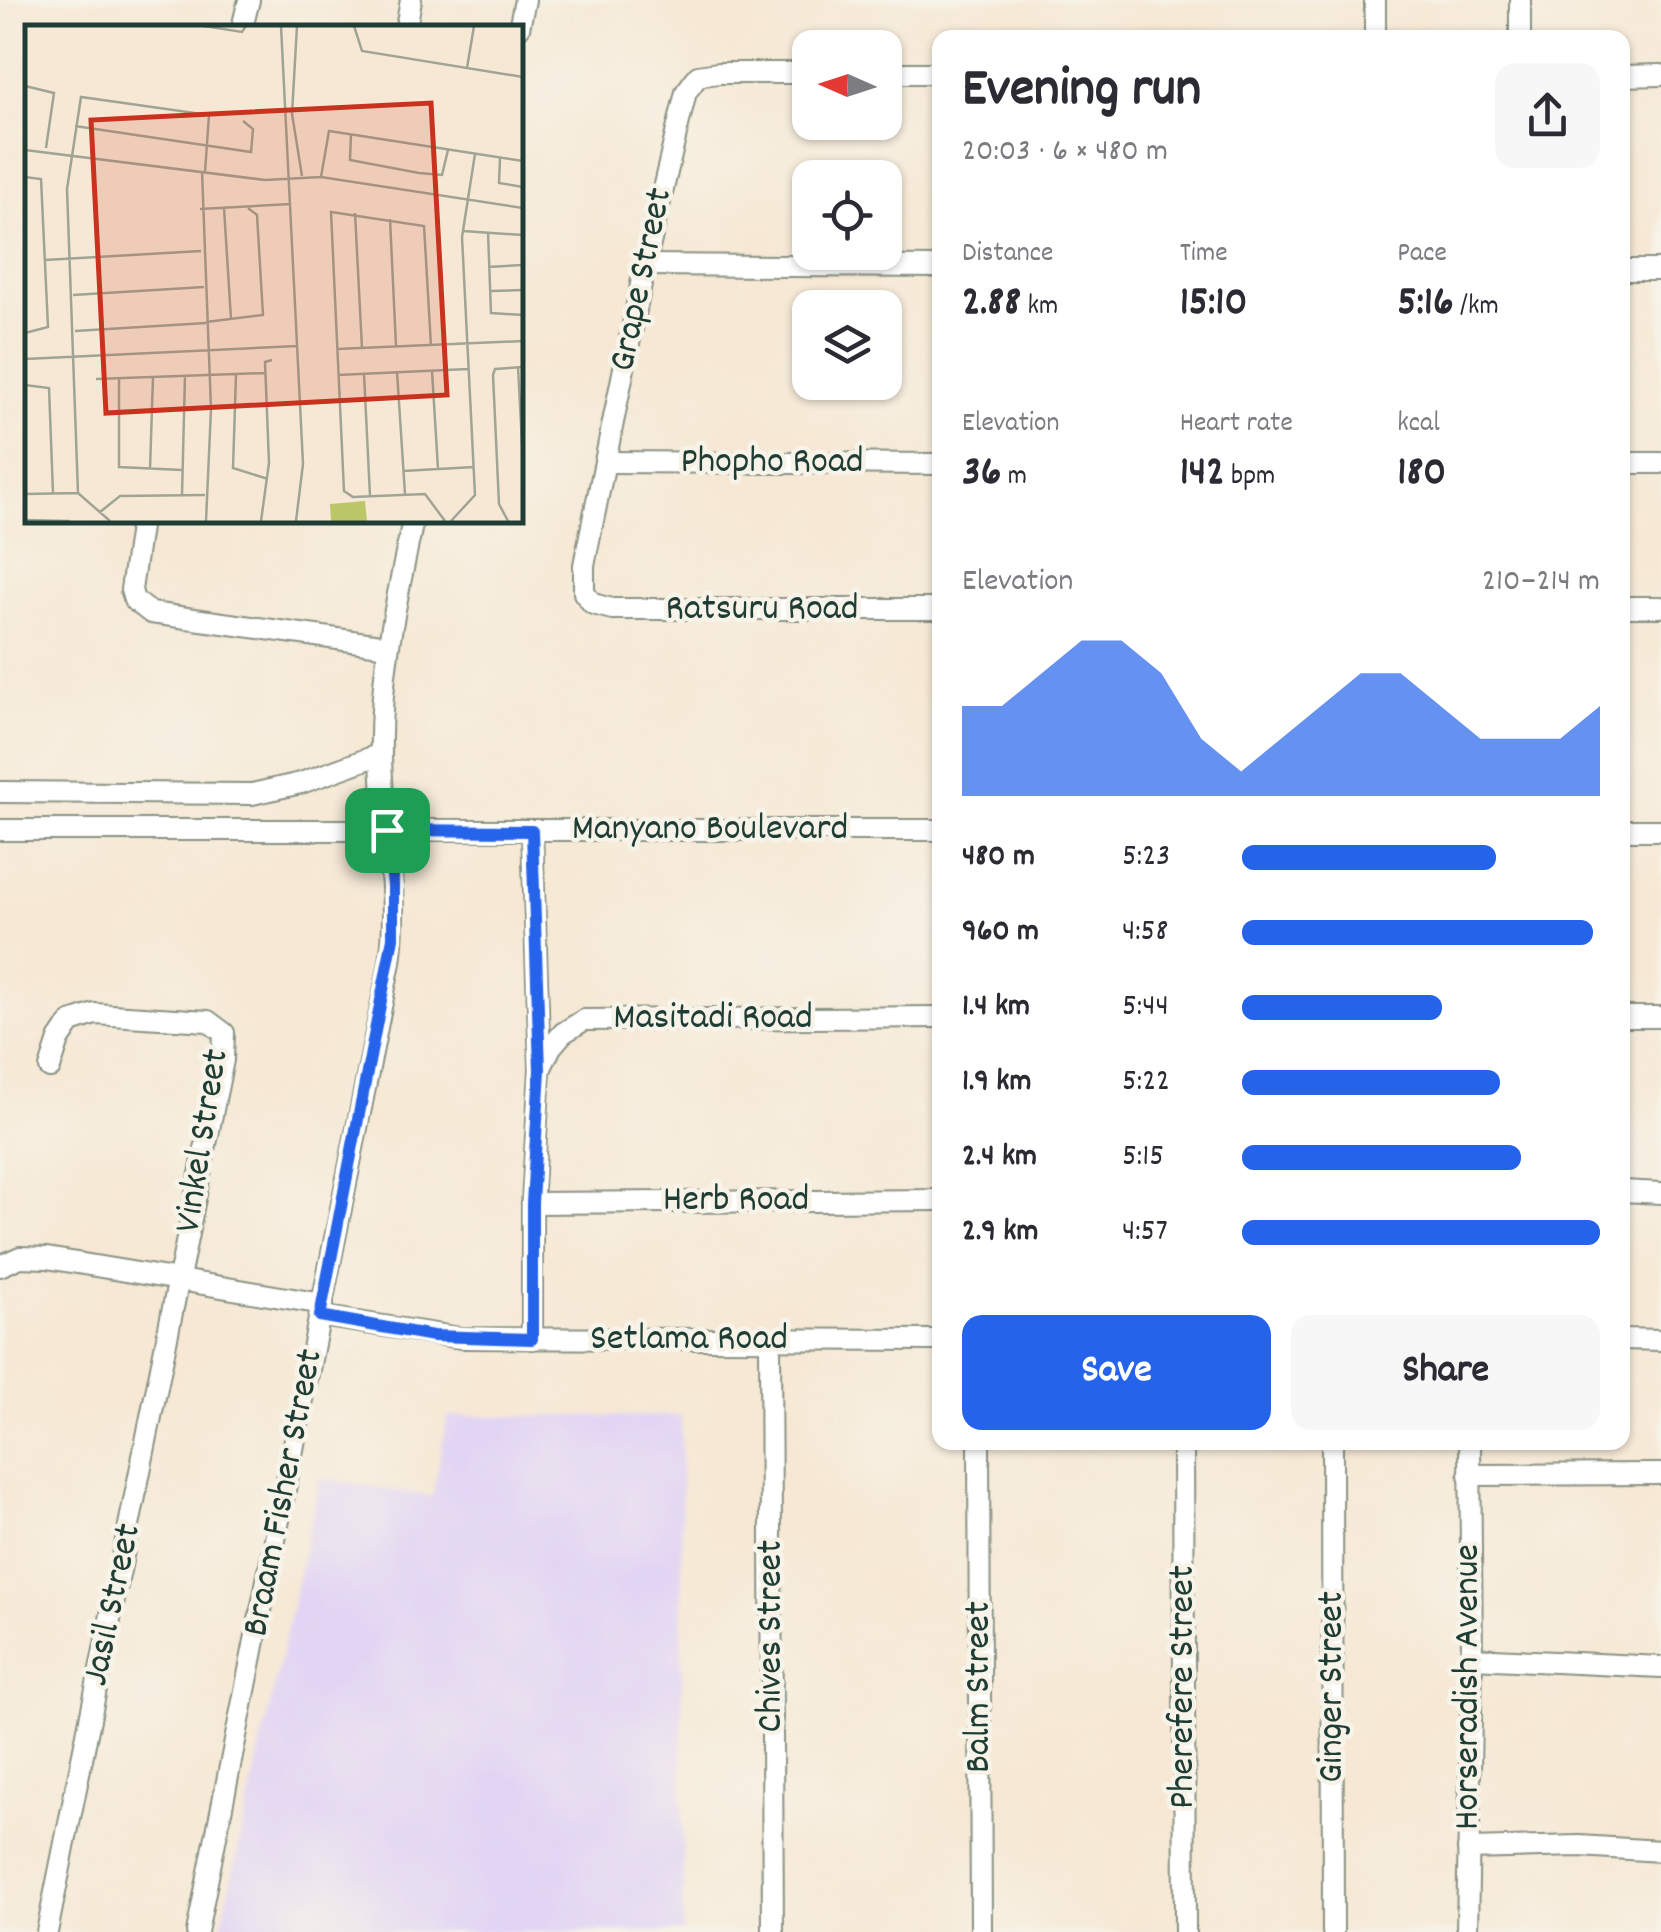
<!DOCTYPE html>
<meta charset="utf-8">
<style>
body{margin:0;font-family:Dekko,sans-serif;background:#f7f7f7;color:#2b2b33;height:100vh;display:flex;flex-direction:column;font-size:38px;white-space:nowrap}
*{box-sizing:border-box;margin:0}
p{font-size:32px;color:#7c7c81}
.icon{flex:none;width:55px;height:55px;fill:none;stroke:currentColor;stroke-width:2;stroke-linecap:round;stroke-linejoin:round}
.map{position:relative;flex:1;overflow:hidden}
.details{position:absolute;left:932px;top:30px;width:698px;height:1420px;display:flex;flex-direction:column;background:#fff;border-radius:20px;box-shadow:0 2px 8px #0004}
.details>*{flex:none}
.needle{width:65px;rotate:273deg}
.controls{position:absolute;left:792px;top:30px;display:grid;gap:20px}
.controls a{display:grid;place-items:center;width:110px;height:110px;border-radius:20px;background:#fff;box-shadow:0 2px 8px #0004;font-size:50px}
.pin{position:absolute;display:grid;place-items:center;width:85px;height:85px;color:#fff;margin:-42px;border-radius:20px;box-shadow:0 5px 15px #0006}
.round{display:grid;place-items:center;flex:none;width:105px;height:105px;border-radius:20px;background:#f7f7f7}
.summary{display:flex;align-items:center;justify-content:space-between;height:170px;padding:0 30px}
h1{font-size:55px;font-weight:800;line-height:75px}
.stats{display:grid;grid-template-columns:repeat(3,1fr);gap:15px;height:170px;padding:10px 30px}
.stats div{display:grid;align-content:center}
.stats b{font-size:42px;font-weight:800}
.stats small{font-size:28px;font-weight:400}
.stats p{font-size:28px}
.chart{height:280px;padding:20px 30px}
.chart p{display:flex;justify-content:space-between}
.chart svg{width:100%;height:180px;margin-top:10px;fill:#2563eb;opacity:.7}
.action{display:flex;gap:20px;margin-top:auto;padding:20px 30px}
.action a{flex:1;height:115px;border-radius:20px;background:#2563eb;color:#fff;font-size:40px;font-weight:800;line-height:115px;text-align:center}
.action a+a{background:#f7f7f7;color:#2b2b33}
ul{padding:0 30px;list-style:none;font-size:32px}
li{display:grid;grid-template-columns:160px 120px 1fr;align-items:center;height:75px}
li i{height:25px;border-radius:12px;background:#2563eb}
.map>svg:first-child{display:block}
.built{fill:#e1d4f4}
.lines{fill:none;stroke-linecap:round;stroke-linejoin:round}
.minor-casing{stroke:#8a9284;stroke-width:24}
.minor{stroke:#fff;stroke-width:20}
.route-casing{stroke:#fff;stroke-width:20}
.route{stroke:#2563eb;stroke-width:12}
.labels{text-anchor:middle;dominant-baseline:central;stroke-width:9;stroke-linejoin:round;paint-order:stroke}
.street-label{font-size:38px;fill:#1f3d34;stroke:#f7f3e8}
.inset-road{fill:none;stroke:#a0a494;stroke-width:2.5}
.view{fill:#c8321e;fill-opacity:0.15;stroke:#c8321e;stroke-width:5}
.inset-edge{fill:none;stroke:#1f3d34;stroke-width:5}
</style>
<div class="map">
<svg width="1661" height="1932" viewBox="0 0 1661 1932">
<rect width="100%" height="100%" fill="#f7f3e8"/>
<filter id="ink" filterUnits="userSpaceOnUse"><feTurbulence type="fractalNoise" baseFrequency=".01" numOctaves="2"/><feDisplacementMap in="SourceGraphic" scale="20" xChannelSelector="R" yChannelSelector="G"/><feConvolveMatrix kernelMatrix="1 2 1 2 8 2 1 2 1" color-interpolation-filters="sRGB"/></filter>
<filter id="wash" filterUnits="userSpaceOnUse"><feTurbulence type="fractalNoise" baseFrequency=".0048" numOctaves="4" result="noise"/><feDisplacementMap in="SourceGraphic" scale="40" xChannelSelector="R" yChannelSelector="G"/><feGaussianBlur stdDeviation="2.25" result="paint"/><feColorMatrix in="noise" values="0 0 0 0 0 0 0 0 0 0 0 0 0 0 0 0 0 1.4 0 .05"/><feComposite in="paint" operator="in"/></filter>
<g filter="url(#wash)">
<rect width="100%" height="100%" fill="#f6e8d4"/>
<polygon class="built" points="448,1416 681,1416 683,1932 220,1932 320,1478 432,1497"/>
</g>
<g filter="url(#ink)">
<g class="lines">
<g class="minor-casing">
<g id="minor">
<polyline points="1375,0 1375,38"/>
<polyline points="242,28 249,0"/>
<polyline points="406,28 411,0"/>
<polyline points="519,28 525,0"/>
<polyline points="1520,38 1520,0"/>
<polyline points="810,73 718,73 698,76 686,92 645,265 584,565 584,593 593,604 612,609 940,609"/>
<polyline points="885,73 940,73"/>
<polyline points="1622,76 1661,75"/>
<polyline points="645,265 940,267"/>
<polyline points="1622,270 1661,270"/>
<polyline points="605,462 940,464"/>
<polyline points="1622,463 1661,463"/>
<polyline points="141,520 131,590 134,600 151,613 388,646"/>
<polyline points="1622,607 1661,607"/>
<polyline points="0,792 252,794 301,783 381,754"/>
<polyline points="0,830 940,830"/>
<polyline points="1622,830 1661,830"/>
<polyline points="532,831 540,1068"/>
<polyline points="1622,1017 1661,1017"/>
<polyline points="1622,1191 1661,1193"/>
<polyline points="532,1203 940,1200"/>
<polyline points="0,1266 20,1257 47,1258 323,1304"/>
<polyline points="320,1316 461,1338 940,1340"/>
<polyline points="532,1339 532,1203 540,1070 551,1047 563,1033 584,1020 940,1017"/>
<polyline points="1622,1339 1661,1340"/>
<polyline points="770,1340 773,1932"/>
<polyline points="979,1442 981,1932"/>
<polyline points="1183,1442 1185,1932"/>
<polyline points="1332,1442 1333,1932"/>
<polyline points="1469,1475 1661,1474"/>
<polyline points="1472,1658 1661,1667"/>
<polyline points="1468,1849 1579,1846 1661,1851"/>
<polyline points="47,1932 223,1060 224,1033 208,1021 95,1014 71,1022 59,1040 50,1068"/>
<path d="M197,1932L390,962C400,892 382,825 381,756C379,675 397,598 413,520"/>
<polyline points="1467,1932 1472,1658 1470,1442"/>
</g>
</g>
<use href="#minor" class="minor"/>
</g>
</g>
<g class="lines" filter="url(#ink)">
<g class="route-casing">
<polygon id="route" points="387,830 532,831 540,1070 532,1203 532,1339 433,1336 320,1316 393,938 393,886"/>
</g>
<use href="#route" class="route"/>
</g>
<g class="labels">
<g class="street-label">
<text transform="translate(643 280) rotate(-78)">Grape Street</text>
<text x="772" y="463">Phopho Road</text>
<text x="762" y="610">Ratsuru Road</text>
<text x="710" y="830">Manyano Boulevard</text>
<text x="713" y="1019">Masitadi Road</text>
<text transform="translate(204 1141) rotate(-81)">Vinkel Street</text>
<text x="736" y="1201">Herb Road</text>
<text x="689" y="1340">Setlama Road</text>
<text transform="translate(285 1493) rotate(-79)">Braam Fisher Street</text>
<text transform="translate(114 1605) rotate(-78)">Jasil Street</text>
<text transform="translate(772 1636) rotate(-90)">Chives Street</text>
<text transform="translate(980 1687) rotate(-90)">Balm Street</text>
<text transform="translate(1184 1687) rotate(-90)">Pherefere Street</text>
<text transform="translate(1333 1687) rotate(-90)">Ginger Street</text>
<text transform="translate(1469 1687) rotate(-90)">Horseradish Avenue</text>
</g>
</g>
<g transform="translate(25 25)">
<rect width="498" height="498" fill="#f6e8d4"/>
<path d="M340,476L342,496H306L305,479Z" fill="#bcc769"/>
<path class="inset-road" d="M179,1L217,7L221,1M256,1L278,439L271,496M272,1L267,89L277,151M329,1L337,26L498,52M442,43L449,1M0,61L29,68L21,123M50,101L226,127L228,104L218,96M326,109L325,135L394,148L417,150L423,125M0,125L240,155L296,152L498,183M475,133L474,158L498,162M177,146L186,384L181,496M0,152L16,154L23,302L0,308M296,152L304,106L498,136M199,183L206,294M175,184L265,179M330,188L337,323M365,194L371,321M438,206L498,210M463,207L466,288L498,290M20,235L176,226M463,242L498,240M466,266L498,265M48,270L179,262M181,297L238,290L232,190L223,183M50,306L181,298M406,321L399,201L306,187L319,466L328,472L400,469L420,496M312,324L498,316M0,334L272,321M493,342L498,437M407,346L413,444M372,347L380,469M339,349L345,471M211,350L208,443L243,454M313,350L443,344M94,353V442L157,445M71,354L240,348M0,360L24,363L28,468M125,444L128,352M378,446L449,442M53,468L42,164L56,72L184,90L180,147M53,468L85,496M0,469L53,468M157,470L160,350M75,487L95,471L180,470M0,495L45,496M236,496L244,438L240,337L247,335M426,496L450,470L437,212L450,129M483,496L474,479L468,350L470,344L498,342"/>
<path class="view" d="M406,78L422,370L81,388L66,95Z"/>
<rect width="498" height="498" class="inset-edge"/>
</g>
</svg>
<div class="controls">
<a><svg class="needle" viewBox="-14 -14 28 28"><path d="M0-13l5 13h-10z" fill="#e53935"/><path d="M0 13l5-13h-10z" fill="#7c7c81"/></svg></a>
<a><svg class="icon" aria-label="locate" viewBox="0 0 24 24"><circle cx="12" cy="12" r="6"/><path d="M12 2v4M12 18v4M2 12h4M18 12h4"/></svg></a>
<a><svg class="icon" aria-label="layers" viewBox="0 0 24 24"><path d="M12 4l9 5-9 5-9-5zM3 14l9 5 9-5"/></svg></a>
</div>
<div class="pin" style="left:387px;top:830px;background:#1e9e55"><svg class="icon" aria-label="arrive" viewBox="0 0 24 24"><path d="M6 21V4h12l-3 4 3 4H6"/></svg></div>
<section class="details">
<div class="summary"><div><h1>Evening run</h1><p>20:03 · 6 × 480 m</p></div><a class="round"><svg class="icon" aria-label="share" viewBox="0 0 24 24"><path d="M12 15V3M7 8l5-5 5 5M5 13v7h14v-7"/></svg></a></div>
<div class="stats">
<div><p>Distance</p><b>2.88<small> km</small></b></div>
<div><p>Time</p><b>15:10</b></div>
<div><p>Pace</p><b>5:16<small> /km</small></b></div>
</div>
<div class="stats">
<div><p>Elevation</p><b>36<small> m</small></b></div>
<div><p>Heart rate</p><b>142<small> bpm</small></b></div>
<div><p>kcal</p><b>180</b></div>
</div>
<div class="chart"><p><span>Elevation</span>210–214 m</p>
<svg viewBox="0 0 160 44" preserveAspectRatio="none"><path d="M0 44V22L10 22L20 14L30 6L40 6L50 14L60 30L70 38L80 30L90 22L100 14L110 14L120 22L130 30L140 30L150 30L160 22V44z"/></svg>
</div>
<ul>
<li><b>480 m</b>5:23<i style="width:71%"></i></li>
<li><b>960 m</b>4:58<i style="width:98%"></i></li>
<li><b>1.4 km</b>5:44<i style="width:56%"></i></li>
<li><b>1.9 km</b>5:22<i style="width:72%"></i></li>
<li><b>2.4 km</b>5:15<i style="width:78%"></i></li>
<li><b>2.9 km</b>4:57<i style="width:100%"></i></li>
</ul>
<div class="action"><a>Save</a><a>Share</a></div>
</section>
</div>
